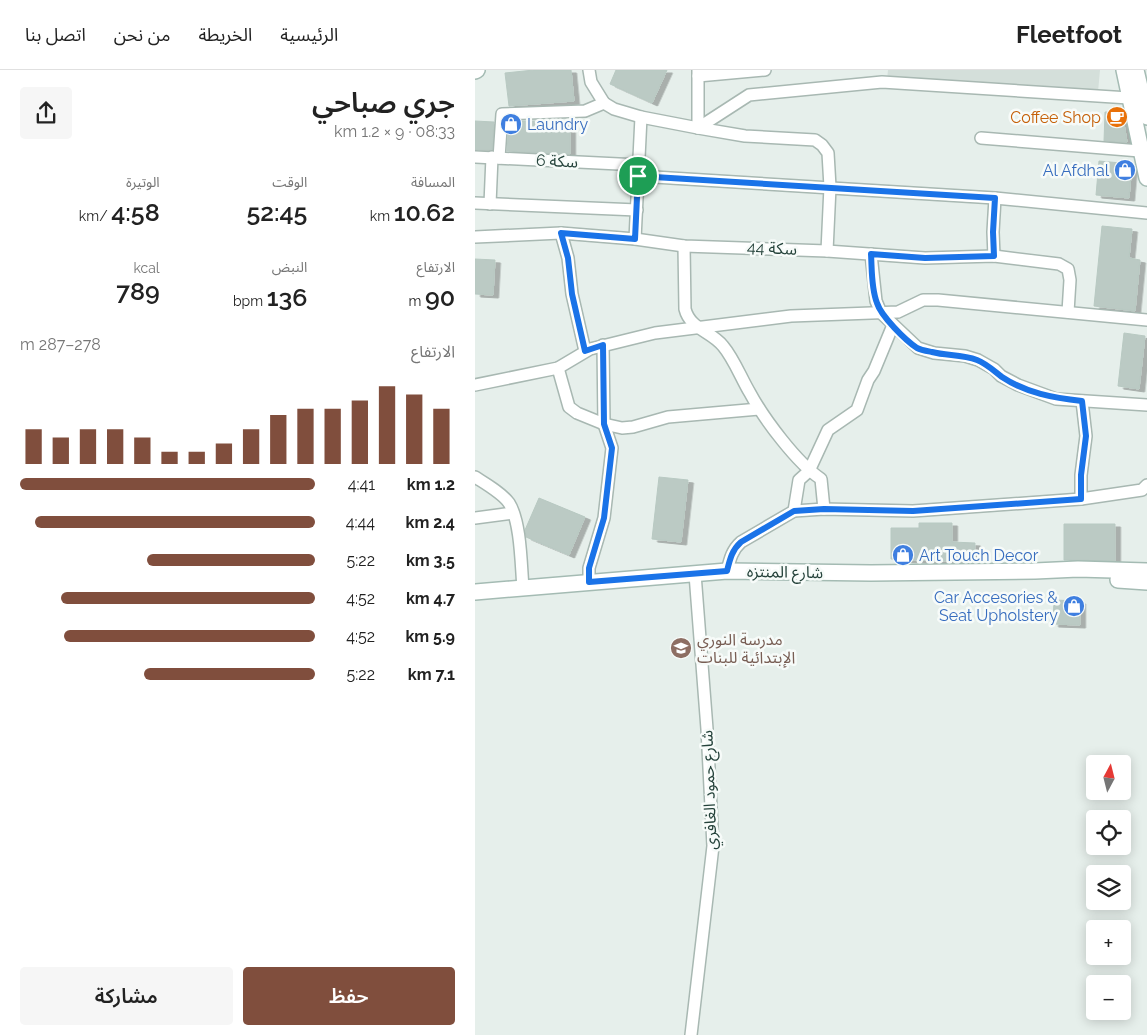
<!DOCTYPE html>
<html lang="ar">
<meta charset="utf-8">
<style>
body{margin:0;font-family:Raleway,"Noto Sans Arabic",sans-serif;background:#f6f6f6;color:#222;direction:rtl;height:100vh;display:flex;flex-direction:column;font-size:19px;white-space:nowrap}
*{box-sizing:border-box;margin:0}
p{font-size:16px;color:#767676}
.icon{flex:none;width:28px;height:28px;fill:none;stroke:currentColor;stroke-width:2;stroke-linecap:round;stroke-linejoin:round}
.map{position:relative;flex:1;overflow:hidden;direction:ltr}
.drawer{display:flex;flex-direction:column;background:#fff;width:475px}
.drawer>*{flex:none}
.needle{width:32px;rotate:7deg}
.buttons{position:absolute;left:611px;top:685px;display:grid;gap:10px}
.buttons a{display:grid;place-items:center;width:45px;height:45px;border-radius:5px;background:#fff;box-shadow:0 2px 12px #0003;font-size:25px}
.pin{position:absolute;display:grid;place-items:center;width:42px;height:42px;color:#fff;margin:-21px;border:2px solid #fff;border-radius:50%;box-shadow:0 1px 5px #0007}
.round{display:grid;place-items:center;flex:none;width:52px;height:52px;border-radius:5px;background:#f6f6f6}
.head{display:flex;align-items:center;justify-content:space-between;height:85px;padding:0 20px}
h1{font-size:28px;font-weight:600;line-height:38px}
.metrics{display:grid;grid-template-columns:repeat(3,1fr);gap:8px;height:85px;padding:5px 20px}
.metrics div{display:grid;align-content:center}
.metrics b{font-size:25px;font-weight:600}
.metrics small{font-size:14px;font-weight:400}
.metrics p{font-size:14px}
.chart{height:140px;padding:10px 20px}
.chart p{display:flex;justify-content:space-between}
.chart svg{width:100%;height:90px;margin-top:5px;stroke:#804e3d;stroke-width:6}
.primary-button{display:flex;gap:10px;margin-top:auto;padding:10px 20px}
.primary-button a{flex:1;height:58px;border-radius:5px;background:#804e3d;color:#fff;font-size:20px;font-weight:600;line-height:58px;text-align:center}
.primary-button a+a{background:#f6f6f6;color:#222}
ul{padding:0 20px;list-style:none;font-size:16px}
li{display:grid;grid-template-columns:80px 60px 1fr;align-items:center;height:38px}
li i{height:12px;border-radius:6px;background:#804e3d}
header{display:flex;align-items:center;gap:30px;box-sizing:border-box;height:70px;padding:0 25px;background:#fff;border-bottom:1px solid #e0e0e0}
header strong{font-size:24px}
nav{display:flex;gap:28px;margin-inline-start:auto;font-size:18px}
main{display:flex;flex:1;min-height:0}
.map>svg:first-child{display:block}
.built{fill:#d4dfda}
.building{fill:#bbcac4;stroke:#b8c9c2;filter:url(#shadow)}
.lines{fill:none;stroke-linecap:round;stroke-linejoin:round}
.street-casing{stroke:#a8b8b2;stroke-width:14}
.secondary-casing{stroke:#a4bbb3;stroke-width:18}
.street{stroke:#fff;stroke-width:11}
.secondary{stroke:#fff;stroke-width:15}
.route-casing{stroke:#fff;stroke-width:10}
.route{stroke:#1a73e8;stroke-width:6}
.labels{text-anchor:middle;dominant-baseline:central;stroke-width:5;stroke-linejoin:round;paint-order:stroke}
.food-label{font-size:16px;fill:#c56008;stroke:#f7fbf9;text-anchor:end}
.shop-label{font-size:16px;fill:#366cbe;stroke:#f7fbf9;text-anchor:start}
.street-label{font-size:16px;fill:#24423a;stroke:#f7fbf9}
.education-label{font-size:16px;fill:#785e54;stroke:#f7fbf9;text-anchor:start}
</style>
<header>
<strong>Fleetfoot</strong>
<nav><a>الرئيسية</a><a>الخريطة</a><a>من نحن</a><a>اتصل بنا</a></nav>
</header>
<main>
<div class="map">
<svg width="672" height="965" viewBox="0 0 672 965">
<defs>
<filter id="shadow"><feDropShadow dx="5.5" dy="3" stdDeviation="0" flood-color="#0004"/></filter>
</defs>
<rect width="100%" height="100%" fill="#e6efeb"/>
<polygon class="built" points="413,0 625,0 623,22 412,10"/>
<g class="building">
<polygon points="59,0 96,0 99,31 34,36 30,3"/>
<polygon points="141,0 192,0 177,33 135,14"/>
<polygon points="630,42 647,42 652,72 629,71"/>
<polygon points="0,51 19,52 17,80 0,80"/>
<polygon points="34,51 95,51 95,84 32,81"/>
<polygon points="624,91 657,94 654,128 621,125"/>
<polygon points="627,156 657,159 654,188 665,190 660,241 619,236"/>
<polygon points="0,189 20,190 18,225 0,224"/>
<polygon points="649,263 670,266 664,319 643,316"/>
<polygon points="184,407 213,410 206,472 177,469"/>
<polygon points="64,428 110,447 94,485 51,467 50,460"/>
<polygon points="444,453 477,453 477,472 500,473 499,492 416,489 416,458 444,458"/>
<polygon points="589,454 640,454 640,491 589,490"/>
<polygon points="579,530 605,531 605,555 578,554"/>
</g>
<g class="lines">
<g class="street-casing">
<g id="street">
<polyline points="114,0 116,12 129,33"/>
<polyline points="223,0 223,58"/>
<polyline points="223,6 290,0"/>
<polyline points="223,58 274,25 407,12 654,28"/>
<polyline points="506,68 665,81"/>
<polyline points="0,87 164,95"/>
<polyline points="24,88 27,44 110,41 129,33 139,39 166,47 223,58 270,66 340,70 347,75 353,83 355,117 352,181"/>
<polyline points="163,106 520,128 672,143"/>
<polyline points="0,133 162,140"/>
<polyline points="15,134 17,87"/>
<polyline points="86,163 93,188 97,224 110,281"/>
<polyline points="0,167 86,163 160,169 209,176 352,181 450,188 519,186 584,194 593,199 595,210 593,242"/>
<polyline points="160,169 166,47"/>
<path d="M209,176L210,239C215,259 236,261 248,276C259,289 266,308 275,323C289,349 322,393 346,409L349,439"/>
<polyline points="396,184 401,231 406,243 443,278 459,283 490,286 503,290 519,299 526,306 543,315 581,329 672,335"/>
<polyline points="519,186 518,162 520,128"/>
<polyline points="83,298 94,337 102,343 129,354 147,358 158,357 193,347 284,339"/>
<polyline points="0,315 83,298 115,279 180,263 316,246 423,242 448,230 463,230 672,250"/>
<path d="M0,407C11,414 27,423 34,433C46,452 46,495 48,518"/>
<polyline points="606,429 606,405 611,366 607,331"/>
<polyline points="319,441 324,410 334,401 353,360 382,340 393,310 399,301 418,255"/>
<polyline points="0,448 38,443"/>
<path d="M252,501C255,489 257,480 266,472L319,441L349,439L438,441L606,429L667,420L672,415"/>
<polyline points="114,512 114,498 129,448 137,378 129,354 128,275"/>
<polyline points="216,965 238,776 232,659 220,504"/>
</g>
</g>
<g class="secondary-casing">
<g id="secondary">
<polyline points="649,0 672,108"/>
<polyline points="661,0 672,47"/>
<polyline points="0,1 2,0"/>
<polyline points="643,510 672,512"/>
<polyline points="0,522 252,501 396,503 560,501 603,499 672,501"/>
</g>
</g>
<use href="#street" class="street"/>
<use href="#secondary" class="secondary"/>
</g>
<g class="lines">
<g class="route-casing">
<path id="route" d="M163,106L520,128L518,162L519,186L450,188L396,184C397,199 396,218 402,233C406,246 430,270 442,278C446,280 452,281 457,282C472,286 487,284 502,290C512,294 519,301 527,307C551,323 579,328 607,331L611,366L606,405V429L438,441L349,439L319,441L266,472C257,480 255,489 252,501L114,512V498L129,448L137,378L129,354L128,275L110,281L97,224L93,188L86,163L160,169Z"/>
</g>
<use href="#route" class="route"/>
</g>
<defs>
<g id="cafe-disc" transform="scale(1.125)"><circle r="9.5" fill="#e8710a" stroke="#f7fbf9"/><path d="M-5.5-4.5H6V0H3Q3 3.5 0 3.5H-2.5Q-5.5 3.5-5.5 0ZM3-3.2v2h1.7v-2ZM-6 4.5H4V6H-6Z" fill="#fff"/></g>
<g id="shop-disc" transform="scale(1.125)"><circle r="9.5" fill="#3f7fe0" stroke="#f7fbf9"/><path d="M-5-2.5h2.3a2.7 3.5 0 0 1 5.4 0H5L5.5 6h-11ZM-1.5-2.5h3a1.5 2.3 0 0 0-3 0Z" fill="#fff"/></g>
<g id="university-disc" transform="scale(1.125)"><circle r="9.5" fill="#8d6e63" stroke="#f7fbf9"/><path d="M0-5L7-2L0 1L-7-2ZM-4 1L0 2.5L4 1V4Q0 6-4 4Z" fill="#fff"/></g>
</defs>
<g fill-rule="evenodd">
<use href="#cafe-disc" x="642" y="47"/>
<use href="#shop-disc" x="36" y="54"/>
<use href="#shop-disc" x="650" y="100"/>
<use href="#shop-disc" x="428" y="485"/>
<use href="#shop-disc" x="599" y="536"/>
<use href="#university-disc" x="206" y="578"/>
</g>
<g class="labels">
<g class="food-label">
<text x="626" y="47">Coffee Shop</text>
</g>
<g class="shop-label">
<text x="52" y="54">Laundry</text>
<text x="634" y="100" text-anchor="end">Al Afdhal</text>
<text x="444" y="485">Art Touch Decor</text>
<text x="583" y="527" text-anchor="end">Car Accesories &amp;<tspan x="583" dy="18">Seat Upholstery</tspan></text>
</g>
<g class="street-label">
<text transform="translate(82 91) rotate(3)">سكة 6</text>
<text transform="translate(297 178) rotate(3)">سكة 44</text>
<text transform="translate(310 502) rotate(1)">شارع المنتزه</text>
<text transform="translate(234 720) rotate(-92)">شارع حمود الغافري</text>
</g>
<g class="education-label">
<text x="222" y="569">مدرسة النوري<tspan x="222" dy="18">الإبتدائية للبنات</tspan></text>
</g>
</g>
</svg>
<div class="buttons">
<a><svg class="needle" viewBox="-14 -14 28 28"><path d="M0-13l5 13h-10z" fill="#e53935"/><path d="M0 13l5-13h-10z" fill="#767676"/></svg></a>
<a><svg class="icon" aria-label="locate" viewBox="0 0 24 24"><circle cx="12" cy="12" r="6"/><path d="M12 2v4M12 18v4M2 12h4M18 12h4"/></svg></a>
<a><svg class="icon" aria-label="layers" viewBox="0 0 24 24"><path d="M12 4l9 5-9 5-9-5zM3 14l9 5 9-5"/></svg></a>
<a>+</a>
<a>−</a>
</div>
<div class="pin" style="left:163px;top:106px;background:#1e9e55"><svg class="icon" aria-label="arrive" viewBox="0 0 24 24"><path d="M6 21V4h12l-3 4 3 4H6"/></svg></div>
</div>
<section class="drawer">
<div class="head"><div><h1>جري صباحي</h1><p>08:33 · 9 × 1.2 km</p></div><a class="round"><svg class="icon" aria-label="share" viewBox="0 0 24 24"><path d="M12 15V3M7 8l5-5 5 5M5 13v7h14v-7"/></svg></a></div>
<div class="metrics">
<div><p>المسافة</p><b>10.62<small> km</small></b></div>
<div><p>الوقت</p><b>52:45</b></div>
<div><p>الوتيرة</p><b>4:58<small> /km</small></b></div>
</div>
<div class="metrics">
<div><p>الارتفاع</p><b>90<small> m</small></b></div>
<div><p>النبض</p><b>136<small> bpm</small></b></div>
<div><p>kcal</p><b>789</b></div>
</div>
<div class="chart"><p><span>الارتفاع</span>278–287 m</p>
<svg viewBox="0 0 160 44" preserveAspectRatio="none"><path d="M5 44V27M15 44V31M25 44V27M35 44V27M45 44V31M55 44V38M65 44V38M75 44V34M85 44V27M95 44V20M105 44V17M115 44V17M125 44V13M135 44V6M145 44V10M155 44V17"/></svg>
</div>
<ul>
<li><b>1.2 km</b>4:41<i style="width:100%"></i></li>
<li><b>2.4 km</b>4:44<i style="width:95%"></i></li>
<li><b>3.5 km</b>5:22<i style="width:57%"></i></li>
<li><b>4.7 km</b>4:52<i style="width:86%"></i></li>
<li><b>5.9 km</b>4:52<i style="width:85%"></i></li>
<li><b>7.1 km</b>5:22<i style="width:58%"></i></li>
</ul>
<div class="primary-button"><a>حفظ</a><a>مشاركة</a></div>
</section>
</main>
